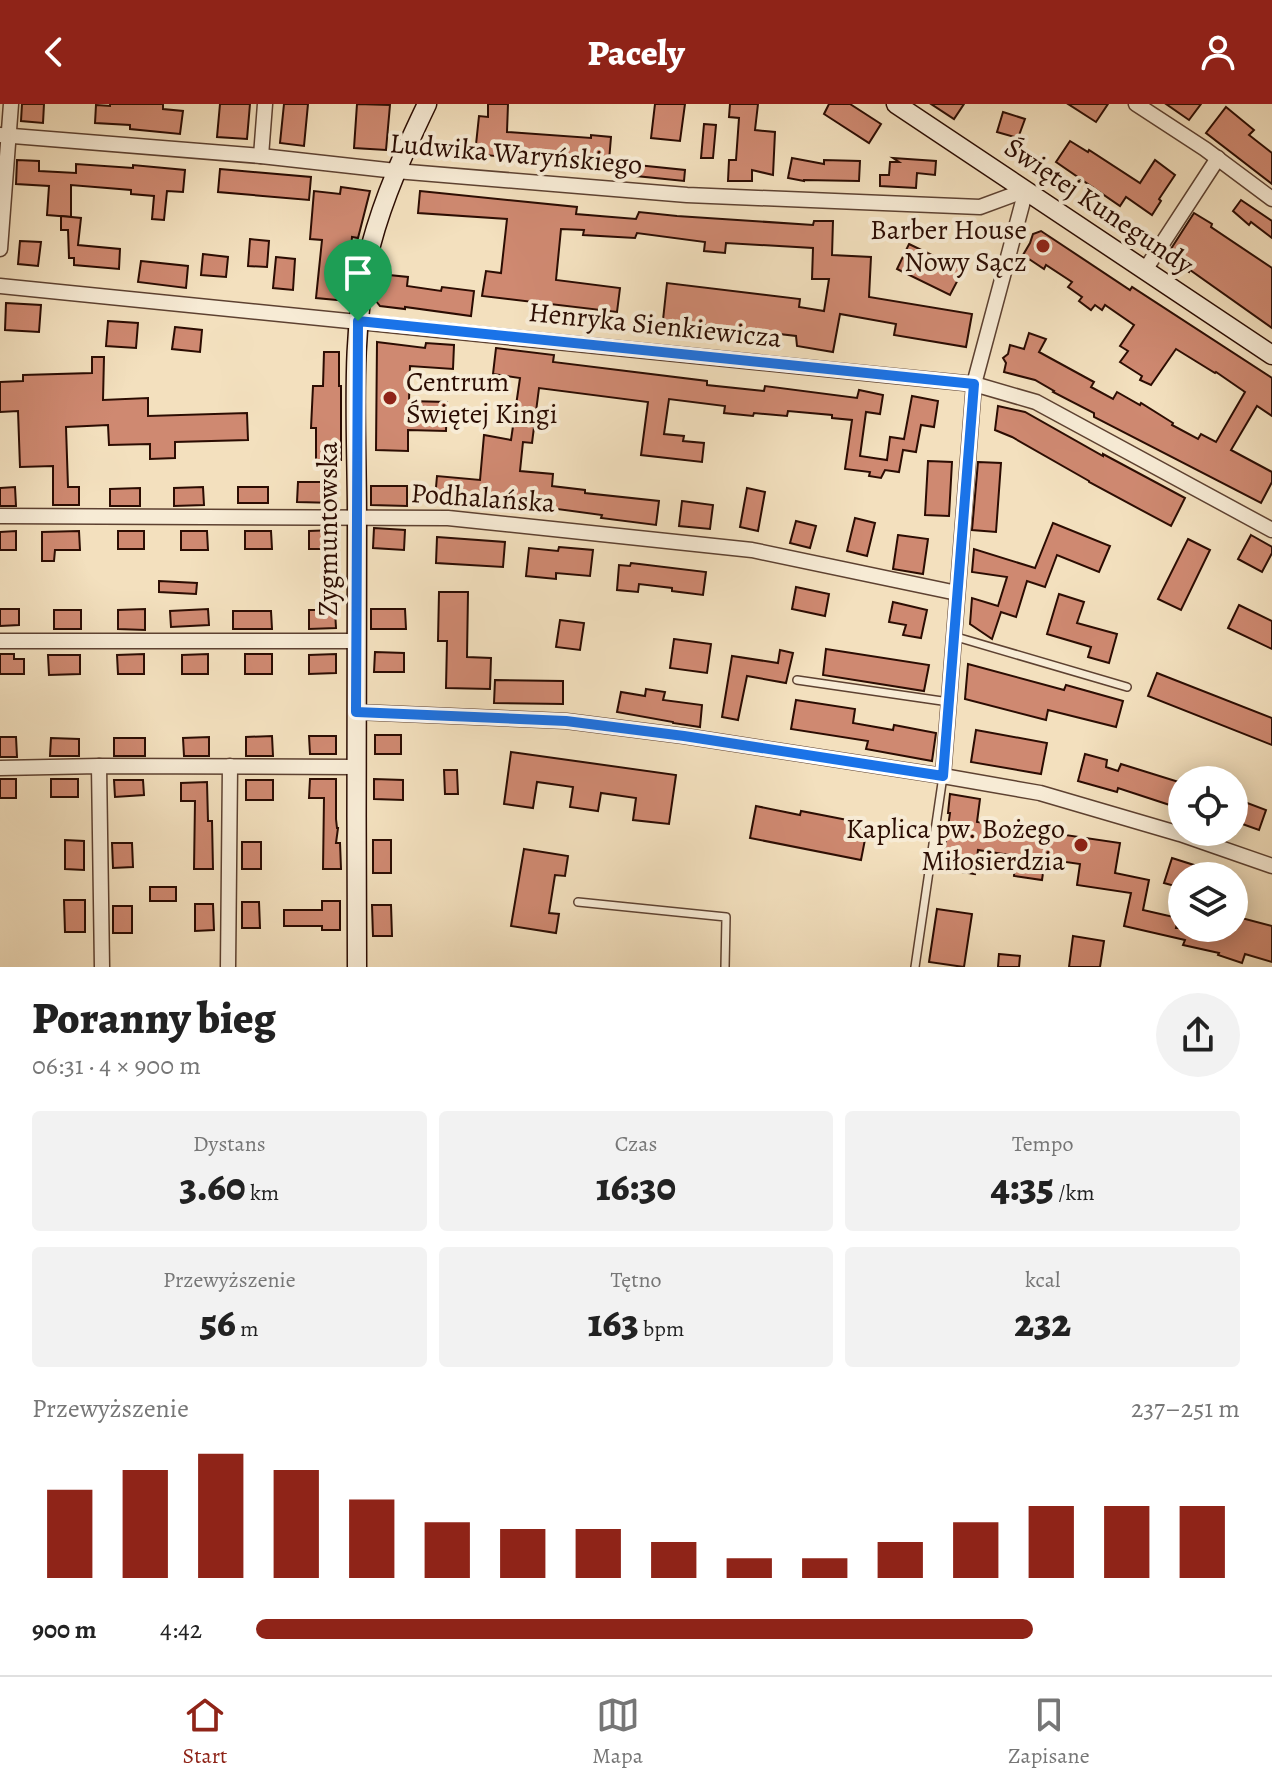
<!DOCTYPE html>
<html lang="pl">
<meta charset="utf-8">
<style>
body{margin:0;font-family:Alegreya,serif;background:#f2f2f2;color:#222;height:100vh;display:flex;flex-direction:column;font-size:30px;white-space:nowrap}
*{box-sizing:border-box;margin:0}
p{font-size:26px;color:#767676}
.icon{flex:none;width:44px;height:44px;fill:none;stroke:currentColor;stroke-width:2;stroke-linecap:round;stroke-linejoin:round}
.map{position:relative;height:863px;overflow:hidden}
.details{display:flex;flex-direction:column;background:#fff;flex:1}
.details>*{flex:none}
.controls{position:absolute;left:1168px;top:662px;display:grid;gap:16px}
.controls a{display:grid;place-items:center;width:80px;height:80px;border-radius:50%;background:#fff;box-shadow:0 4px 20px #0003;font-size:40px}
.pin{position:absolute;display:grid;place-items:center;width:68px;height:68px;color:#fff;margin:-82px -34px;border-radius:50% 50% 50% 0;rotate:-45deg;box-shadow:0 0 8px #0007}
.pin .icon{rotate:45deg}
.round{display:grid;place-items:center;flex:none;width:84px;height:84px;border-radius:42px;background:#f2f2f2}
.overview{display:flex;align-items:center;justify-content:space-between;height:136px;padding:0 32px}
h1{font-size:44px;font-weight:800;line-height:60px}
.figures{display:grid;grid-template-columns:repeat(3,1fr);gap:12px;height:136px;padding:8px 32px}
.figures div{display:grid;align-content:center;border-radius:8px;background:#f2f2f2;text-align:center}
.figures b{font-size:40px;font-weight:800}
.figures small{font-size:22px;font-weight:400}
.figures p{font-size:22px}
.chart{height:224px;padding:16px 32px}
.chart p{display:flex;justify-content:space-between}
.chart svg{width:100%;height:144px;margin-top:8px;stroke:#8f2418;stroke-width:6}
ul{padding:0 32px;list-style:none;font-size:26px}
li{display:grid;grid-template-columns:128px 96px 1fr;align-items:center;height:60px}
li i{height:20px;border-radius:10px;background:#8f2418}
header{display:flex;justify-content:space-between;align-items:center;height:104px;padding:0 32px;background:#8f2418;color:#fff;font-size:36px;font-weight:800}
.tabs{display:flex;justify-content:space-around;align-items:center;height:112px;border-top:2px solid #e0e0e0;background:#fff;font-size:22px;color:#767676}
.tabs a{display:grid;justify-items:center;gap:4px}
.tabs .on{color:#8f2418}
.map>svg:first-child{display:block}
.building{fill:#cf8971;stroke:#2b0c02;stroke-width:2}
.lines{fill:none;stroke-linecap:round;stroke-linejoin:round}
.lane-casing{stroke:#5d4131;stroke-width:10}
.street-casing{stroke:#5d4131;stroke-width:17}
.secondary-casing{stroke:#2b0c02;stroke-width:21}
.lane{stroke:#f7ebd5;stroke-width:7}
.street{stroke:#f7ebd5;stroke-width:14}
.secondary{stroke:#f7ebd5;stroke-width:18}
.route-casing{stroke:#fff;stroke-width:16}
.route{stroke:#1a73e8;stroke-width:10}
.poi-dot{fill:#8f2418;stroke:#f7ebd5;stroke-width:3}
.labels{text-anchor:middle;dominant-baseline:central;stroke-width:8;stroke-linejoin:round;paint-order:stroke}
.street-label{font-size:28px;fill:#2b0c02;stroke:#f7ebd5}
.poi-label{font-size:28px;fill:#2b0c02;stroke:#f7ebd5;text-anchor:end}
</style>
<header><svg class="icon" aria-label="back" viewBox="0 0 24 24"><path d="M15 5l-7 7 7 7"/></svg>Pacely<svg class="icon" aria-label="person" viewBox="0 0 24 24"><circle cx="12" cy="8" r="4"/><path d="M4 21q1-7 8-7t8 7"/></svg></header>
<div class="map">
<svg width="1272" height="863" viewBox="0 0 1272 863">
<rect width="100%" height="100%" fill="#f3e0be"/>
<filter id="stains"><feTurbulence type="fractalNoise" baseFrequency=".0025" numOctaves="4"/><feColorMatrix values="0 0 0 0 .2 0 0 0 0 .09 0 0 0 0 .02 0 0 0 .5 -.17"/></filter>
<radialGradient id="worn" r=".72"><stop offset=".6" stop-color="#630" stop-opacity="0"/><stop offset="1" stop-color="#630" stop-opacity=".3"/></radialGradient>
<g class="building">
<polygon points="22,0 44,0 43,19 21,17"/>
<polygon points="110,0 163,0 163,5 183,7 180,30 130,25 130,21 95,19 96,1 110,2"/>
<polygon points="220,0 250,0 247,35 217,33"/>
<polygon points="284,0 308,0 304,42 280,39"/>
<polygon points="357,0 390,1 386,46 354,44"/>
<polygon points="488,0 508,0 507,28 591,34 591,31 611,33 609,57 569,53 568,54 495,49 495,52 475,50 479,12 488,13"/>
<polygon points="655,0 685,0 680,37 651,34"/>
<polygon points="730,0 758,0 755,26 775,28 773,71 752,66 752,77 728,77 729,56 736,56 739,14 729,13"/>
<polygon points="829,0 850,0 881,20 869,39 824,10"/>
<polygon points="931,0 964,0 954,15"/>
<polygon points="1068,0 1108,0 1096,18"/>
<polygon points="1166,0 1201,0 1189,16"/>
<polygon points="1226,3 1254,26 1249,31 1272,49 1272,80 1206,29"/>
<polygon points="1003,8 1025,15 1018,34 997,28"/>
<polygon points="704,20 716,21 713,54 701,54"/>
<polygon points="1070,37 1088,48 1089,46 1140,79 1155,56 1175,71 1159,95 1161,97 1152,111 1126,93 1120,102 1056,58"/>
<polygon points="792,54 824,60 824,56 860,57 859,77 804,76 804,77 788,74"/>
<polygon points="893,54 936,57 935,71 917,69 916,84 880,82 880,71 889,71 890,58 899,58"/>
<polygon points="17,56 39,57 39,67 76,69 76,60 133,64 133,61 185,66 183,88 167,87 164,116 152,115 154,92 131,90 131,86 71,81 71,113 47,111 49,82 16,80"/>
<polygon points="637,61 685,66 684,77 636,72"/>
<polygon points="220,65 311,73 309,96 218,88"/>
<polygon points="341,83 370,87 358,134 352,133 347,197 316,194 322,136 310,135 314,87 340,90"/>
<polygon points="420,87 577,103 576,110 636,115 639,108 677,112 813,121 814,117 833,117 832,151 871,153 869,193 972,210 966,243 894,231 896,220 840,210 833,248 797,242 796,232 663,216 667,179 800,195 799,203 824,207 829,175 812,175 813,144 726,139 725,149 704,147 705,138 637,129 635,134 583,131 584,126 561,125 556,176 620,184 617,208 482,192 486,167 501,169 507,115 418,109"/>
<polygon points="1241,96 1272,117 1272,134 1251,118 1249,121 1233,107"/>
<polygon points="1194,109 1212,120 1211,123 1272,164 1272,224 1190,166 1189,168 1167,153 1167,151"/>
<polygon points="61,112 81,114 78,141 120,145 119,165 74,161 74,154 69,154 68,126 61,126"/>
<polygon points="1041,127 1130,186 1132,183 1272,274 1272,312 1257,302 1231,346 1272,368 1272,378 1261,399 1094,313 1094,309 1053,288 1054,287 1035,276 1004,268 1006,259 1003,254 1008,250 1010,241 1024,245 1029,229 1046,235 1039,248 1094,278 1091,283 1113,295 1117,288 1140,301 1141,299 1173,319 1172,321 1198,335 1201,330 1216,338 1245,288 1216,268 1215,269 1176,245 1151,281 1140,276 1142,272 1120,258 1128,247 1120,242 1134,221 1105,201 1102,206 1095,201 1091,206 1079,197 1082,193 1068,183 1072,178 1046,161 1044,165 1023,151 1030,139 1033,130"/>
<polygon points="250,135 269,137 267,163 248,162"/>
<polygon points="20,137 41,138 38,162 18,160"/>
<polygon points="909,140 963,166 950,191 897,165"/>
<polygon points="203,150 228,153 226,173 201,171"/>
<polygon points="276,153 295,155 293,186 273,184"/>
<polygon points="141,157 188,162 186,184 138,178"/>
<polygon points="379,170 408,173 407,182 441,187 442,183 474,187 471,212 405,203 405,205 380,202 376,197"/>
<polygon points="6,199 41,201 39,228 5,226"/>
<polygon points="108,217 138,219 136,244 106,242"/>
<polygon points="175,223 202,226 200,248 172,245"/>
<polygon points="377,238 425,244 426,239 454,241 453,265 410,262 409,297 447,298 446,327 408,326 408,347 376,346"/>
<polygon points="496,244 554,251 553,258 707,277 707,281 764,287 765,282 857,294 859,286 883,291 880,310 866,308 860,352 887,356 890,333 904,335 912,292 938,297 934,323 921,321 916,348 903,346 899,368 885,366 881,374 869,372 870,368 845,365 852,316 832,314 832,311 788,307 787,312 754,309 753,312 724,309 725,302 669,295 664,330 684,332 683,337 704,339 702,358 641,351 648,298 539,284 532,339 523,338 520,367 553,370 552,382 585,386 585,389 659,397 656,421 601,414 602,411 550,404 549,409 435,395 437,372 480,376 484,331 511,336 520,274 493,270"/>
<polygon points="324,248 339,248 339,282 341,282 341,356 316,356 316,324 311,324 313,282 323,282"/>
<polygon points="92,253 104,253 103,296 148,294 148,312 247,309 248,336 175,338 175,354 150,355 150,340 109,341 108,321 66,323 68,383 79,383 79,401 53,401 53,362 20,363 18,307 0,308 0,278 23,277 23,271 92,269"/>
<polygon points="998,302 1025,308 1103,352 1103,350 1185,394 1171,422 1089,378 1089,377 1012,333 995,326"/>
<polygon points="928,357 952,358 949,412 925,411"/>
<polygon points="978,358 1001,359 996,428 972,426"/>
<polygon points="298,378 337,378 336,399 297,398"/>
<polygon points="371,382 407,382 407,402 371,401"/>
<polygon points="15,383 16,402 0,402 0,384"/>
<polygon points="203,383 204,401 174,402 174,384"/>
<rect x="238" y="383" width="30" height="16"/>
<polygon points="140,384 140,402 110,402 110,385"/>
<polygon points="747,384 765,388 758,427 740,423"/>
<polygon points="682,397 713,401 710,425 679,422"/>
<polygon points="855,414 875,419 867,452 847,447"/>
<polygon points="796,417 816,422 810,444 790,439"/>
<polygon points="1053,419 1110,442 1099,468 1057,451 1045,483 1027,477 1016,513 1001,508 992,535 970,520 972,494 998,502 1007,473 972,468 974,445 1035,464"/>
<polygon points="374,424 405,426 404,446 373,444"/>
<polygon points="335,426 335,445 309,445 309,427"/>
<polygon points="16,427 16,446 0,446 0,428"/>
<polygon points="79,427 80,446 55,446 54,457 42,457 42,428"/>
<rect x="118" y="427" width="26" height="18"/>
<polygon points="181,427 207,427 208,446 181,446"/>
<polygon points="245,427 271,427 272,445 245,445"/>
<polygon points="898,431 928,435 923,470 893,465"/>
<polygon points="1251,431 1272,443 1272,449 1262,468 1238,455"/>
<polygon points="437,433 505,438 503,463 436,459"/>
<polygon points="1188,435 1210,446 1181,506 1158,495"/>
<polygon points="559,443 593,446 590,472 556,469 556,475 526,472 529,444 558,447"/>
<polygon points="631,459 706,468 703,491 672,487 672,484 639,480 638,488 617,486 619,461 630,462"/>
<polygon points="159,477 197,479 196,490 159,488"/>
<polygon points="796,483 829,490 825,512 792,505"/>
<polygon points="439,488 468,488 467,553 491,554 490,585 446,584 447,537 438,537"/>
<polygon points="1059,490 1084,498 1077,519 1117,530 1109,559 1088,553 1091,543 1047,530"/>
<polygon points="893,498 927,506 921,534 903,531 906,521 889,518"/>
<polygon points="1239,501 1272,517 1272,545 1228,524"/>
<polygon points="0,505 19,505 19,521 0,522"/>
<polygon points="145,505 145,526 118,525 118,506"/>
<polygon points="208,505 209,521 171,523 170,507"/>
<polygon points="371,505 405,505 406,525 371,525"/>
<rect x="54" y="506" width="27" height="19"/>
<polygon points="309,506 335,506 336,524 309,525"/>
<polygon points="233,507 271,507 272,525 233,525"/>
<polygon points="560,516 584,519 580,546 556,543"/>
<polygon points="674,535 711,540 707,569 670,564"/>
<polygon points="826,545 929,561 924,587 823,571"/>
<polygon points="780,546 793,549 786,579 747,572 738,616 722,613 732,552 778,559"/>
<polygon points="375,548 404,549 404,568 374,568"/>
<polygon points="0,550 14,550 14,555 24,555 24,570 0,570"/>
<polygon points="144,550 144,570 118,570 117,551"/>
<polygon points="208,550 208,570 182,570 182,551"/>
<rect x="245" y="550" width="27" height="20"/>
<polygon points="336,550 336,569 309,570 309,551"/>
<polygon points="48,551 80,551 80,570 49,571"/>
<polygon points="968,560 1064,586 1066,581 1123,597 1116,623 1048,606 1046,616 965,595"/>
<polygon points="1157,569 1272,614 1272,641 1148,592"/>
<polygon points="495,576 563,577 563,600 494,599"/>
<polygon points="646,585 665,588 663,596 702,601 700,623 673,619 673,618 617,608 621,588 645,592"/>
<polygon points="796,596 855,605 853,619 893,626 894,621 936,629 932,657 866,645 868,637 791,625"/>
<polygon points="976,626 1047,639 1041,670 971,658"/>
<rect x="375" y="631" width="26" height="19"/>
<polygon points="272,632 273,652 246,652 246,633"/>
<polygon points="309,632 336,632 336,650 310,650"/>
<polygon points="0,633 16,633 17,653 0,653"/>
<polygon points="209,633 209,652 184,652 183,634"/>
<polygon points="51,634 79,635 79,652 50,652"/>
<rect x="114" y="634" width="31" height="18"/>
<polygon points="511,648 676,671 669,720 633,716 636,694 601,689 598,707 570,703 573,683 537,678 533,704 504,700"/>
<polygon points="1085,650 1107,656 1106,663 1118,667 1121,660 1182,679 1182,705 1118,684 1117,688 1078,677"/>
<polygon points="444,666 457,666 458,690 445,690"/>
<rect x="0" y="675" width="16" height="19"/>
<rect x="51" y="675" width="27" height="18"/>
<polygon points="310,675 336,675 336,715 337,724 338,724 336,739 340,739 341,765 323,765 324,694 309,694"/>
<polygon points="374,675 403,676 403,696 374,695"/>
<polygon points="114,676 143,676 144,691 115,693"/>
<rect x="246" y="676" width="27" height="20"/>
<polygon points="207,678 208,717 212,717 213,765 194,765 195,697 181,697 181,679"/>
<polygon points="950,690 980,695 977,718 1120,739 1115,769 1149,776 1143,806 1178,814 1176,824 1189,824 1224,832 1227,824 1234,824 1234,812 1272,822 1272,858 1245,850 1242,859 1218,851 1219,849 1183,841 1185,836 1124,822 1131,789 1077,781 1080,760 1045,755 1042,776 1014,772 1016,752 978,746 975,770 942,765 950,709 948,709"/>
<polygon points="1234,694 1266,706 1259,726 1234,717"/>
<polygon points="756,702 800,711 801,707 868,720 861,756 750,734"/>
<polygon points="65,736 84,737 84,766 65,765"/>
<rect x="373" y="736" width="18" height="33"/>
<rect x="242" y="738" width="19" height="27"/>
<polygon points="112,739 132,739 133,763 113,764"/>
<polygon points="524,745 568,752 565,772 555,771 549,809 559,810 556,829 511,822"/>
<polygon points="1172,754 1194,761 1190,772 1182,772 1182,784 1164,779"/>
<rect x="150" y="783" width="26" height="14"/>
<polygon points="64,796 85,796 85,828 65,828"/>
<polygon points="322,797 340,797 340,826 322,826 322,822 284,822 284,806 322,806"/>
<polygon points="242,798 259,798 260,824 242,824"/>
<polygon points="195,800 213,800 214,826 195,827"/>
<polygon points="372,801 391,801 392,832 373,832"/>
<rect x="113" y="802" width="19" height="27"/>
<polygon points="937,805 972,810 964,863 929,858"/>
<polygon points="1073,832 1104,837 1100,863 1069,863"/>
<polygon points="999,850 1020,852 1019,863 998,863"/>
</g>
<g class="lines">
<g class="lane-casing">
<g id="lane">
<polyline points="953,532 1127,583"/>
<polyline points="797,576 949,598"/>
<polyline points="578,798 726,813 725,863"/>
<polyline points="915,863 943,672"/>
</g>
</g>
<g class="street-casing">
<g id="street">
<polyline points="1136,0 1205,45 1272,95"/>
<polyline points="0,31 261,52 396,67 687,91 980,103 1026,86"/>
<polyline points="261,52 265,0"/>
<polyline points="0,145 11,0"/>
<polyline points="1145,166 1218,54"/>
<polyline points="0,182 974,280 1036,298 1272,426"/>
<polyline points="0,412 448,414 752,446 957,489"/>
<polyline points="0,537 356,537"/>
<polyline points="356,608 566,617 684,632 943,672 1040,689 1180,730 1272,762"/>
<polyline points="99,662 102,863"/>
<polyline points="0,664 99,662 356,663"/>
<polyline points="943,672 974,280 1026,86"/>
<polyline points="228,863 230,662"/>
</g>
</g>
<g class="secondary-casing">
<g id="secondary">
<polyline points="896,0 1272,251"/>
<path d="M357,863C356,713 357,563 357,413C357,323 349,230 371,141C384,92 405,46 427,0"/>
</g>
</g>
<use href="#lane" class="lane"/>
<use href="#street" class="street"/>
<use href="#secondary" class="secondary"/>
</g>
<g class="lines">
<g class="route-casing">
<polygon id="route" points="358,217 974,280 943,672 684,632 566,617 356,608"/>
</g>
<use href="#route" class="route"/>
</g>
<g class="poi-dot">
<circle cx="1043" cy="142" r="8"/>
<circle cx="390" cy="294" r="8"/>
<circle cx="1081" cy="741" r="8"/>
</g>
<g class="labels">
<g class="street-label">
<text transform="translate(516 50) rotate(5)">Ludwika Waryńskiego</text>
<text transform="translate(1099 102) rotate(34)">Świętej Kunegundy</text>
<text transform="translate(655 221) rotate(6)">Henryka Sienkiewicza</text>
<text transform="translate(483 394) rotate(4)">Podhalańska</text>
<text transform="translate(328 425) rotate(-90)">Zygmuntowska</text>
</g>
<g class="poi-label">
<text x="1027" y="126">Barber House<tspan x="1027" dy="32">Nowy Sącz</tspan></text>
<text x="406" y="278" text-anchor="start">Centrum<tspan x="406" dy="32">Świętej Kingi</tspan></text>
<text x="1065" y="725">Kaplica pw. Bożego<tspan x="1065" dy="32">Miłosierdzia</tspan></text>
</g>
</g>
<rect width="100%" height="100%" filter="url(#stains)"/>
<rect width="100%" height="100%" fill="url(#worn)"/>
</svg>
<div class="controls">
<a><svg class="icon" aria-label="locate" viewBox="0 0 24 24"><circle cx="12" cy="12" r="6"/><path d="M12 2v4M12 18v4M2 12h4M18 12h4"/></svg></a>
<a><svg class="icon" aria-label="layers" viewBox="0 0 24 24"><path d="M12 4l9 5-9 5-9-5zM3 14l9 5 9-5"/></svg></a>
</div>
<div class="pin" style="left:358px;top:217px;background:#1e9e55"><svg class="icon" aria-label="arrive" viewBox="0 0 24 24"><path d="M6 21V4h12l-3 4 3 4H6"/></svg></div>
</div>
<section class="details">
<div class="overview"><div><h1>Poranny bieg</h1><p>06:31 · 4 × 900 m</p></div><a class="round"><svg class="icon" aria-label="share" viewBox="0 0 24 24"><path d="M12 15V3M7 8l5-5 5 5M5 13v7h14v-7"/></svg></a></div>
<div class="figures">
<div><p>Dystans</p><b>3.60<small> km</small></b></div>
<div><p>Czas</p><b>16:30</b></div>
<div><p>Tempo</p><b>4:35<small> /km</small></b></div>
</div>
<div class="figures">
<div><p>Przewyższenie</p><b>56<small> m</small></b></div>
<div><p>Tętno</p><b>163<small> bpm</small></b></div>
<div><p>kcal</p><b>232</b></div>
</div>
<div class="chart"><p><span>Przewyższenie</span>237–251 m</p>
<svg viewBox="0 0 160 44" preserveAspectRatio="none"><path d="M5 44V17M15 44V11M25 44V6M35 44V11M45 44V20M55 44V27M65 44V29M75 44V29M85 44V33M95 44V38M105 44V38M115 44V33M125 44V27M135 44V22M145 44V22M155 44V22"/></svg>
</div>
<ul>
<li><b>900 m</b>4:42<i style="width:79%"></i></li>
</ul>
</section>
<nav class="tabs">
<a class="on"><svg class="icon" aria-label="home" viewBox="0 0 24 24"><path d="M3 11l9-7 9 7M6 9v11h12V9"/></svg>Start</a>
<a><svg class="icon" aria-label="map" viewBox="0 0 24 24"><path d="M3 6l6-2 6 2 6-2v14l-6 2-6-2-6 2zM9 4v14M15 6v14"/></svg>Mapa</a>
<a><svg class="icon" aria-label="saved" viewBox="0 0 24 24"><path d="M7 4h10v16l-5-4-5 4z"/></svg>Zapisane</a>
</nav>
